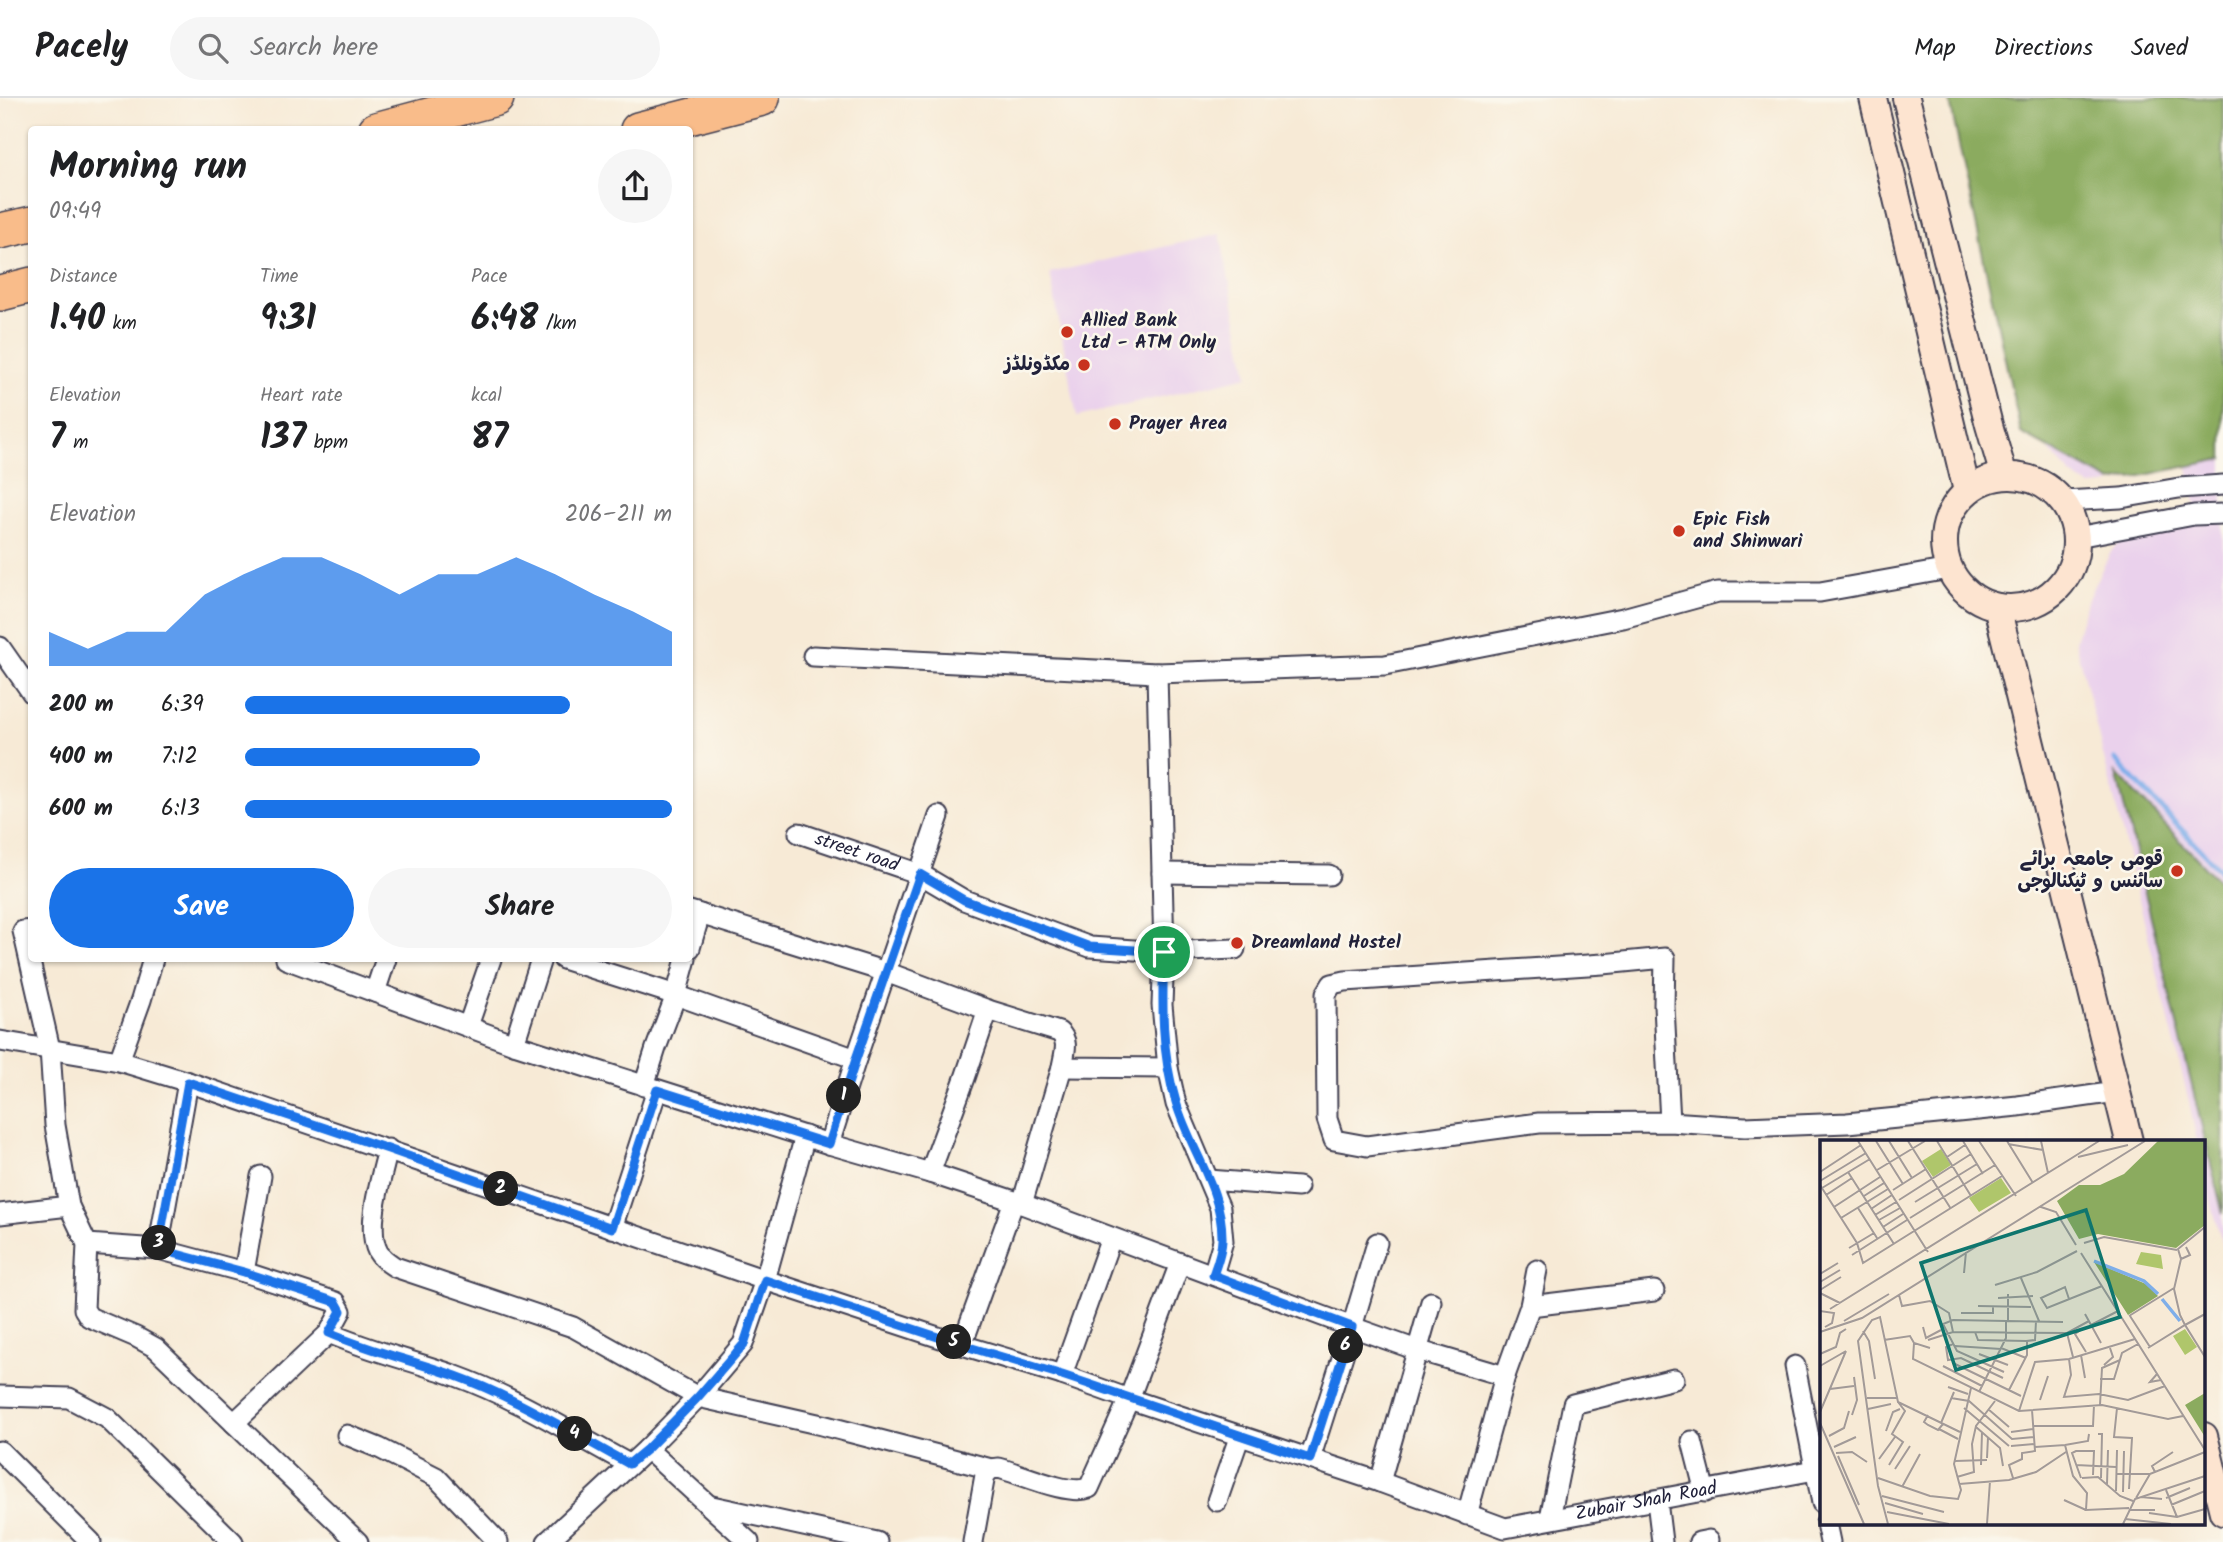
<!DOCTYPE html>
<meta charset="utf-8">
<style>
body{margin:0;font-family:Kalam,"Playpen Sans Arabic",sans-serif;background:#f6f6f6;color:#202124;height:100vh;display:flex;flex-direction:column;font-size:26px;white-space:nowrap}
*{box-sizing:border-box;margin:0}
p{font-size:23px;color:#757577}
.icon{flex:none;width:38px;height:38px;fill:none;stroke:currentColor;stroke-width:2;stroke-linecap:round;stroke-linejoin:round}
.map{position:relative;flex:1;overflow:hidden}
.sheet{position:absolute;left:28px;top:28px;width:665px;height:836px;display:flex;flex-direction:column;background:#fff;border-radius:7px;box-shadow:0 2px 5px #0004}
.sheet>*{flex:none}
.pin{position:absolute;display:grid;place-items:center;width:60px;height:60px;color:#fff;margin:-30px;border:4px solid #fff;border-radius:50%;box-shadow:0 2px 7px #0007}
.km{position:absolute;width:35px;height:35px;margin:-18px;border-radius:50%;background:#222;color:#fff;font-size:19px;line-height:35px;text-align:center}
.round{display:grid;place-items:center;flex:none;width:74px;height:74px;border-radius:37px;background:#f6f6f6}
.head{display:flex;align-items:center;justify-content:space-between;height:119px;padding:0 21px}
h1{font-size:38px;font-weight:700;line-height:52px}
.figures{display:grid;grid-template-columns:repeat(3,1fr);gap:10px;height:119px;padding:7px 21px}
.figures div{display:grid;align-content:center}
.figures b{font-size:35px;font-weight:700}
.figures small{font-size:19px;font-weight:400}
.figures p{font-size:19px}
.chart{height:196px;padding:14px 21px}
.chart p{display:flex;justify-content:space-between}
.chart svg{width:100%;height:126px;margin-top:7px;fill:#1a73e8;opacity:.7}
.action{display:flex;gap:14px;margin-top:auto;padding:14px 21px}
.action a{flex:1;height:80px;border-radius:42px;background:#1a73e8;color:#fff;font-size:28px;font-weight:700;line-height:80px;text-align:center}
.action a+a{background:#f6f6f6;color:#202124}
ul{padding:0 21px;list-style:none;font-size:23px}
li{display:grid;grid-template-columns:112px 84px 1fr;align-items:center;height:52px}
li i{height:18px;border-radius:9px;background:#1a73e8}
header{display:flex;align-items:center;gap:42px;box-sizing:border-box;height:98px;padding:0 35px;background:#fff;border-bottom:2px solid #e0e0e0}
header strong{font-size:33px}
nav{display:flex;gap:38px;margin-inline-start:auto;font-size:24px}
.search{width:490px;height:63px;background:#f6f6f6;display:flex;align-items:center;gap:18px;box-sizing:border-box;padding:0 24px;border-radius:38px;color:#757577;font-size:26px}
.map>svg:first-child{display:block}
.built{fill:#ead1ec}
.forest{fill:#8bab5f;stroke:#56664d;stroke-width:2}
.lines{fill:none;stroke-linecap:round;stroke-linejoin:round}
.stream{stroke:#7eaee9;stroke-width:5}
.street-casing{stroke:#424052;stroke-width:23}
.secondary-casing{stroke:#424052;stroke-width:30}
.highway-casing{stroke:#424052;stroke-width:38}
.street{stroke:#fff;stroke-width:19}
.secondary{stroke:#fde4d0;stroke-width:26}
.highway{stroke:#f9bc8a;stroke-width:35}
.route-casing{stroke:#fff;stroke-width:14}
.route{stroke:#1a73e8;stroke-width:9}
.poi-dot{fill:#c8321e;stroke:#fbf7ec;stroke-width:2.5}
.labels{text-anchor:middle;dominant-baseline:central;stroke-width:5;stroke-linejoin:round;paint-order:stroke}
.poi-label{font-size:19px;font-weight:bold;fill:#22223b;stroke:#fbf7ec;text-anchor:start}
.street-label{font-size:19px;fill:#22223b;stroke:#fbf7ec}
.inset-river{fill:none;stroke:#7eaee9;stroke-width:3.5}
.inset-road{fill:none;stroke:#a29a98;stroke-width:2}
.view{fill:#0f766e;fill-opacity:0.15;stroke:#0f766e;stroke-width:3.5}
.inset-edge{fill:none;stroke:#22223b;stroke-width:3.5}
</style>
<header>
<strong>Pacely</strong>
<div class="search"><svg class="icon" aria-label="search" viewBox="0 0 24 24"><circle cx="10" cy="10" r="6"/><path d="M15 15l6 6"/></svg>Search here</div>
<nav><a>Map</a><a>Directions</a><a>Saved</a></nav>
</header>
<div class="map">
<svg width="2223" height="1444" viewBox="0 0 2223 1444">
<rect width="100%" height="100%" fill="#fbf7ec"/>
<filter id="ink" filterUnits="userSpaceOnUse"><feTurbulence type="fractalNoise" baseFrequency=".0143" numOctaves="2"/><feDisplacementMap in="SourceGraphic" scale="14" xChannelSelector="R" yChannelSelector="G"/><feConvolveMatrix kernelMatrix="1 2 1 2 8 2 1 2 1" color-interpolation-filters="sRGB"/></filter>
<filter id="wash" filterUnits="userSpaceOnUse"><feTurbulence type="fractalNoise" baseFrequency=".00686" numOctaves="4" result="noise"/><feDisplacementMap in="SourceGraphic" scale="28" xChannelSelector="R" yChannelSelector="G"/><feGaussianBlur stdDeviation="1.57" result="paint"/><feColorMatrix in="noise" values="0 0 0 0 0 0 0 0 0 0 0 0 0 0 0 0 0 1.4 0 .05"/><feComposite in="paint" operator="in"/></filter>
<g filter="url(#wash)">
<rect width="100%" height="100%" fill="#f7ead6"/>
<g class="built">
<polygon points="1220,136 1248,278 1077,319 1050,175"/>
<polygon points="2223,206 2223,1149 2204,1077 2204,1043 2197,1043 2189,1003 2075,543 2087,503 2098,479 2111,454 2127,437 2199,425 2188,369 2105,387 2091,388 2080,383 2071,376 2041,344"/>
</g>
<g class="forest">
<polygon points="1949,0 2223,0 2223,361 2112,384 2021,335"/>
<polygon points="2116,675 2223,788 2223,1116"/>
</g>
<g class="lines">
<polyline class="stream" points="2115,662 2223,775"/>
</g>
</g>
<g filter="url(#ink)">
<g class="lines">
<g class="street-casing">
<g id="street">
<polyline points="2063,403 2121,400 2179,390 2223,387"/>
<polyline points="2077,439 2194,417 2223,416"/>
<polyline points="0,549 32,595"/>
<polyline points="813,558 1157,575 1385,567 1623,520 1718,494 1820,494 1949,471"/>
<polyline points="1157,575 1164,854 1162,907 1168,970 1176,1006 1220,1110 1223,1143 1213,1177"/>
<path id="s1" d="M799,735L920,776L964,802L1090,849L1164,854L1235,851"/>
<polyline points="1162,775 1329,777"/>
<path d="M690,813L886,874L988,912L1059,934C1070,943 1064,956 1062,969L1168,970"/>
<polyline points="32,832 23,833 50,951 55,1027 69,1108 87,1146 84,1211 89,1219 136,1239 156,1250 358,1444"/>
<polyline points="690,850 700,816"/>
<polyline points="286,861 514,946 829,1046 930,1075 1014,1103 1352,1229 1417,1252 1505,1278"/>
<polyline points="563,861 676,897 686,861"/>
<polyline points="375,894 386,861"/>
<polyline points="468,928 491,861"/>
<path id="s2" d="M0,943L119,963L188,984L765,1182L962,1247L1062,1277L1129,1301L1380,1384L1505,1430L1815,1372"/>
<polyline points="514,946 541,861"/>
<polyline points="119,963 141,902 153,861"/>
<polyline points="644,988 656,950 676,897 856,961"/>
<polyline points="1670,1024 1664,908 1665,860 1603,866 1345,883 1332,886 1326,896 1327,1021 1334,1042 1367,1048 1539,1025 1670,1024 1745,1029 1847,1025 2018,1008 2116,994"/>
<polyline points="829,1046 856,961 939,718"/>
<path d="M388,1051C382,1078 365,1129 378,1154C382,1161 389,1165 395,1169L573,1229L698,1299L822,1327L991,1371"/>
<polyline points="930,1075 965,980 988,912"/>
<polyline points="1209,1082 1298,1089"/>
<polyline points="1022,1106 1062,969"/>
<polyline points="0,1116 69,1108"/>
<polyline points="612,1130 657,992"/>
<path d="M87,1146L158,1151L244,1174L336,1204L341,1213L329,1235C370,1253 414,1263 456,1278C517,1300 573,1336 629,1366"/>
<polyline points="158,1151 188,984"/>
<polyline points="244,1174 261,1078"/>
<polyline points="1530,1208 1654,1193"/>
<polyline points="962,1247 1014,1103"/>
<polyline points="1795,1268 1822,1405"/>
<polyline points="1062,1277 1111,1140"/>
<polyline points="0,1298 69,1300 107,1320 233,1444"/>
<polyline points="234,1325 329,1235"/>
<polyline points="347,1337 379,1350 436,1379 498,1444"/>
<polyline points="1692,1343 1705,1394"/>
<polyline points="647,1351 749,1444"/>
<polyline points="0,1353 91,1444"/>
<polyline points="1310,1361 1352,1229 1377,1145"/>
<polyline points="1380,1384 1431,1204"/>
<polyline points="1217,1403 1240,1337"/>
<polyline points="1657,1403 1662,1444"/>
<polyline points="712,1408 877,1444"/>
<polyline points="1467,1417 1505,1278 1530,1208 1537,1172"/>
<polyline points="1550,1420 1573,1306 1674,1281"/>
<polyline points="1826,1425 1830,1444"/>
<polyline points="547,1444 647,1351 698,1299 743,1246 765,1182 805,1038"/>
<path d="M973,1444L985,1377L991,1371L999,1370C1021,1376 1068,1398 1089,1390L1129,1301L1180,1165"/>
<polyline points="1699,1444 1709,1442"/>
</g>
</g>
<g class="secondary-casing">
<g id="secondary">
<polyline points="1873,0 1967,393"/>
<polyline points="1906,0 1989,327 2004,378"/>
<circle cx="2010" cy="444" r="66"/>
<polyline points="1997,509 2129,1043"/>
<polyline points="2204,1338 2223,1414"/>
</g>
</g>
<g class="highway-casing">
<g id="highway">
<polyline points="376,32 496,0"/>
<polyline points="638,32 762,0"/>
<polyline points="0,133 32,126"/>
<polyline points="0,195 32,187"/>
</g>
</g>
<use href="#street" class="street"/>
<use href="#secondary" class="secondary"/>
<use href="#highway" class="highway"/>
</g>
</g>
<g class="lines" filter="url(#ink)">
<g class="route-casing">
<path id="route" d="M920,776L964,802L1090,849L1164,854C1162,904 1161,955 1176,1004C1189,1050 1223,1091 1222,1141C1222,1153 1217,1166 1213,1177L1352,1229L1310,1361L1062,1277L962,1247L765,1182L744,1246L698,1299L647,1351L629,1366C573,1336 517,1300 456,1278C414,1263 370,1253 329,1235L341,1213L336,1204L244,1174L158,1151L188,984L388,1051L612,1130L657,992L829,1046L856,961Z"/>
</g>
<use href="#route" class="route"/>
</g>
<g class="poi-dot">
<circle cx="1067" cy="234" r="7"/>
<circle cx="1084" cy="267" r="7"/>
<circle cx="1115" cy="326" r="7"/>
<circle cx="1679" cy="433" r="7"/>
<circle cx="2177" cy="773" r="7"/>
<circle cx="1237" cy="845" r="7"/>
</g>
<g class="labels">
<g class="poi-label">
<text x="1081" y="223">Allied Bank<tspan x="1081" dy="22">Ltd - ATM Only</tspan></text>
<text x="1070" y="267" text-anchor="end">مکڈونلڈز</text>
<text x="1129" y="326">Prayer Area</text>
<text x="1693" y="422">Epic Fish<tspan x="1693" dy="22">and Shinwari</tspan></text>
<text x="2163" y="762" text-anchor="end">قومی جامعہ برائے<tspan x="2163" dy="22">سائنس و ٹیکنالوجی</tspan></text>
<text x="1251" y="845">Dreamland Hostel</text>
</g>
<g class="street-label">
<text stroke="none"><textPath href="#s1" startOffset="61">street road</textPath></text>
<text stroke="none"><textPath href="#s2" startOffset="1727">Zubair Shah Road</textPath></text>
</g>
</g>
<g transform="translate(1820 1042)">
<rect width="385" height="385" fill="#f7ead6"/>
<path d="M121,9L131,25L113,37L102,21ZM181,38L191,53L159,72L149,58ZM321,112L341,115L343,129L316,124ZM365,189L377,207L365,215L353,196Z" fill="#afc66b"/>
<path d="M338,1H385V85L356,108L278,94L259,99L237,61L259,45H280L304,34ZM274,122L326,144L338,156L308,175ZM385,253V297L365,265Z" fill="#8bab5f"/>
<path class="inset-river" d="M274,121L324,141L338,154M342,159L360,181"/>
<path class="inset-road" d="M38,1L108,112M56,1L83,44M69,1L92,38M88,1L131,69M117,1L151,56M143,1L163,34M159,1L196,56M187,1L213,43M221,1L228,33M188,4L223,10M127,17L145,5M258,17L308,5M57,30L105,1M0,32L41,5M28,32L74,104M0,41L46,13M0,45L37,103L43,123L182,36M2,48L50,19M73,50L106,29M6,55L32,38M44,56L64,43M79,60L151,14M95,62L157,24M14,67L60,37M221,67L236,72L256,105M38,68L57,98M51,69L72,55M55,75L76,62M21,78L68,49M90,78L175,25M59,80L80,68M63,87L83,74M264,103L284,97L357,110M366,107L370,115L361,119L358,109L385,87M29,108L54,93M261,113L385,310M32,115L87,80M361,119L354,149L360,175L365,185L385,174M144,133L146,112M0,134L18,123M201,138L219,181M0,142L20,130M175,145L217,132L257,111M0,150L21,137M0,153L20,163M79,155L82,166L110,161L129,173L133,192M178,158L213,156M249,159L245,147L221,158L227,168L282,146M158,166L211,167M10,169L279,1M0,171L14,173L12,183L5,187M141,173H173V167M265,174L281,203M309,176L354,148M310,176L330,207M24,181L69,154M188,181V154M271,185L298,171M103,187L106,198L121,190M262,189L255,194L266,212M43,191L49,201L55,239M0,192L42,178L325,1M155,192L158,200L207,201M247,193L253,217M64,200L90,196L94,203L110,208M108,200L133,192L247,193L269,181M94,203L93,219L199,271L282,265L348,279L363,276M133,204L126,207L128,220L141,218L183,238M135,206L181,209M181,208L206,218M328,208L365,185L385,217M0,214L16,207L20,193L26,189M159,214L188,225M261,215L265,238M249,219L251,235L244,257L279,254L308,260L345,246M133,223L201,256M284,225L293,217L290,208M0,226L26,211M123,226L162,246M184,232L137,211L123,184L133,180L243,182M337,234L330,242L341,240M280,239H294L302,213L318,204M128,247L148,254M10,249L34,246M189,250L207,215V201L215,200L216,181M159,252L186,198V181M47,258H78M131,258L149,261L192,299L214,297M220,260L228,236M280,265L282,228L300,220M144,268L189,306M297,268L294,297L312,298L309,349M48,269L71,264M168,269L189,287M199,271L215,222L249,219L315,199M0,272L26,211M32,275L37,260L34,237M108,275L104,282L108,285L118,290L123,284M0,283L44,384M121,283L134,252M213,286H273L274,265M156,287L180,308L183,326M119,289L138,299M66,291L73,272L80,269M191,292L213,289M278,294H282L281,338M9,296L24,288L29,271M245,305L268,301L269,294M191,306L215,304M14,307L36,297M215,307L245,305L253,336L267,353L266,370L309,368M16,313L32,312L47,322M18,316L39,365M167,318L168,297M59,319L75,297M135,321L167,320M69,325L83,302L72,294L85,271L78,262M161,325L162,292M256,325L296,327M75,329L90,306M335,332L332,326L353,312M297,334H330L385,312M137,337L154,332L152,304L156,286L175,261M58,338L110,356L138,359L141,350L134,324L151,248M193,338L189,325L202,319V313L215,311L212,270M261,338L252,313L256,311H274L273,335M262,338L278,337L300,356L313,361M139,344L189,340L216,332L246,312M287,344L288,310M82,347L100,314M346,350L357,377M296,351L297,310M303,352L304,311M62,356L124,372M321,357L342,359M316,358L330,334M346,358L370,348M244,360L266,370M65,363L103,374M351,365L385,351M309,370H335M67,372L129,384M329,373L357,377L385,369M305,379L351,384M68,384L58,346L38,201L52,180L60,177L78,262L140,292M167,384L170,341M303,384L315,359L385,336"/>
<path class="view" d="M266,70L300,177L136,230L101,123Z"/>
<rect width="385" height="385" class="inset-edge"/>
</g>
</svg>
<div class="pin" style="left:1164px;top:854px;background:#1e9e55"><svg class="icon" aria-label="arrive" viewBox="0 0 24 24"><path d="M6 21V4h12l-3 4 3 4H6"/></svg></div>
<b class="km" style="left:844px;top:998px">1</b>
<b class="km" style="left:501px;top:1091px">2</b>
<b class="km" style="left:159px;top:1145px">3</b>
<b class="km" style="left:575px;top:1336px">4</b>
<b class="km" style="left:954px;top:1244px">5</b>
<b class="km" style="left:1346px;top:1248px">6</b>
<section class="sheet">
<div class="head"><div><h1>Morning run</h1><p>09:49</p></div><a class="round"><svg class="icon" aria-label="share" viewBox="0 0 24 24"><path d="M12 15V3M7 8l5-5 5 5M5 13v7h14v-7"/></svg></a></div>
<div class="figures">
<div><p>Distance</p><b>1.40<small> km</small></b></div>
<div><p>Time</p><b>9:31</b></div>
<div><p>Pace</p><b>6:48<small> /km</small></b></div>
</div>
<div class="figures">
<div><p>Elevation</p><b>7<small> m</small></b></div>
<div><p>Heart rate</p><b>137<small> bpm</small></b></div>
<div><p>kcal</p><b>87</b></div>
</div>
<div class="chart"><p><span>Elevation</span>206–211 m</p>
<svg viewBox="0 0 160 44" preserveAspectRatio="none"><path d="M0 44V32L10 38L20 32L30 32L40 19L50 12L60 6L70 6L80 12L90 19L100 12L110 12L120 6L130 12L140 19L150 25L160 32V44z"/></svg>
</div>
<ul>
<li><b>200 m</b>6:39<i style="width:76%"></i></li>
<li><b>400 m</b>7:12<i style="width:55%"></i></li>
<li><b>600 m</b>6:13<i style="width:100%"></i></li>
</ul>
<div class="action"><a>Save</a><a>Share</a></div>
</section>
</div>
